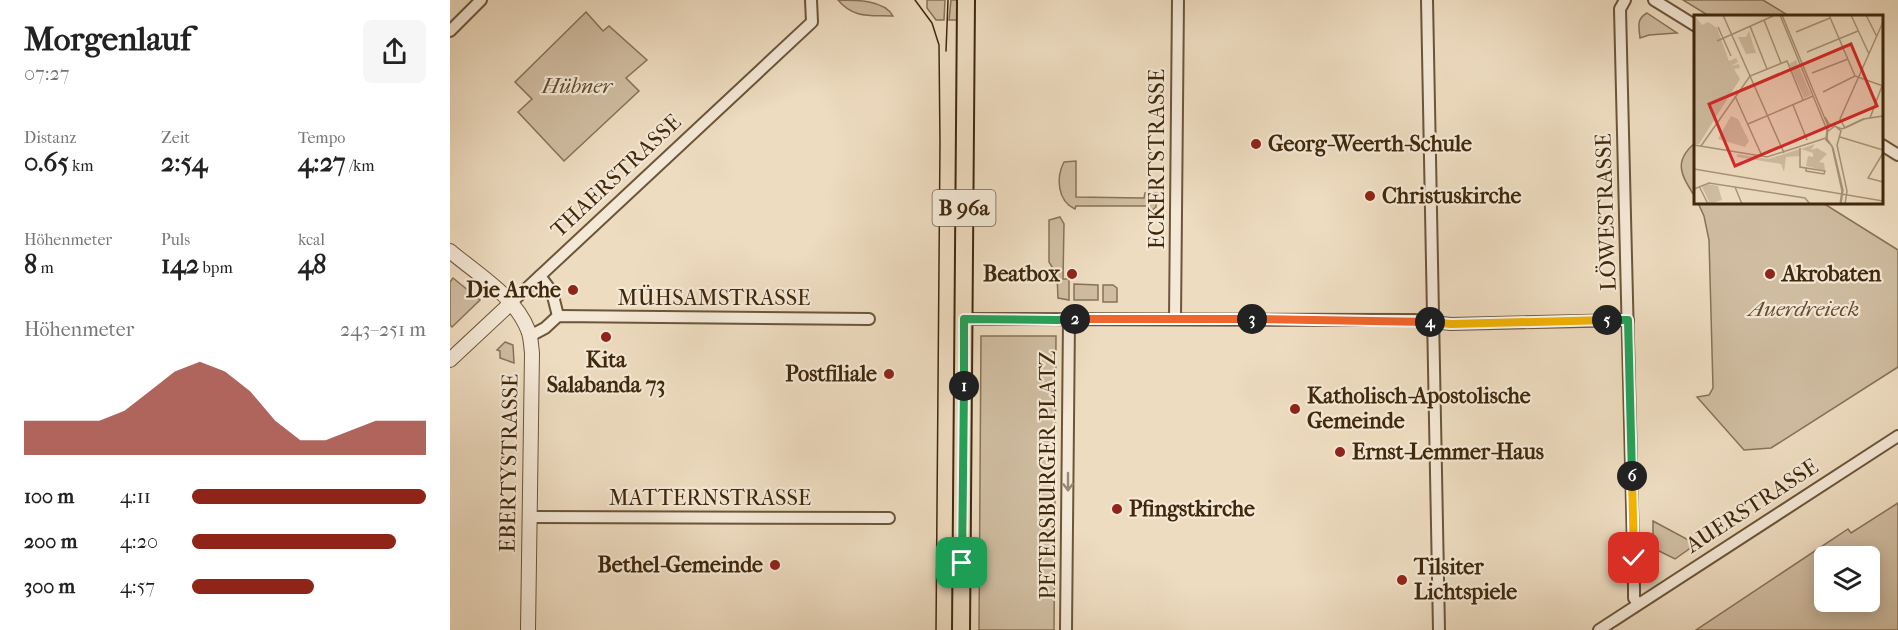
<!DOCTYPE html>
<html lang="de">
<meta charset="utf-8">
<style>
body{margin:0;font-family:"IM FELL French Canon",serif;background:#f6f6f6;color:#222;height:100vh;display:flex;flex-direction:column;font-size:22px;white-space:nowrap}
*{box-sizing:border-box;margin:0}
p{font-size:20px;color:#767676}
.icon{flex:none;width:33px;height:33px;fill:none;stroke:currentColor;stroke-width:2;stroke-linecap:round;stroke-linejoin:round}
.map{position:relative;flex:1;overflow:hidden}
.panel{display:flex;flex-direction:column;background:#fff;width:450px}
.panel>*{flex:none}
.tools{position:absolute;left:1364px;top:546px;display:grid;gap:12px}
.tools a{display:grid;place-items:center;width:66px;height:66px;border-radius:9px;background:#fff;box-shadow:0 3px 15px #0003;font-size:30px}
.pin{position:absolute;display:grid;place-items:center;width:51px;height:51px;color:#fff;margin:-26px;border-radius:12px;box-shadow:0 3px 9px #0006}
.km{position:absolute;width:30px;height:30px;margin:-15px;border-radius:50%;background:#222;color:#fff;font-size:16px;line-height:30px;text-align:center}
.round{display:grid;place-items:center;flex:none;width:63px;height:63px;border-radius:9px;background:#f6f6f6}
.head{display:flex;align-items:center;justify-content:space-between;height:102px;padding:0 24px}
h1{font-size:33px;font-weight:700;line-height:45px}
.figures{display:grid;grid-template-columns:repeat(3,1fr);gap:9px;height:102px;padding:6px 24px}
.figures div{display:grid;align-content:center}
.figures b{font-size:26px;font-weight:700}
.figures small{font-size:16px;font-weight:400}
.figures p{font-size:16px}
.chart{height:168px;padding:12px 24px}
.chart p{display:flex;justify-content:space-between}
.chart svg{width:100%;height:108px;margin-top:6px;fill:#8f2418;opacity:.7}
ul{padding:0 24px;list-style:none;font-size:20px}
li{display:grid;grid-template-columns:96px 72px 1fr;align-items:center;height:45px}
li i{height:15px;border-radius:8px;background:#8f2418}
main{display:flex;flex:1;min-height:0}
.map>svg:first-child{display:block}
.green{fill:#d0bda1;stroke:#887256;stroke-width:1.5;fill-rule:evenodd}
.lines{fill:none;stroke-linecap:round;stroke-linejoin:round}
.minor-casing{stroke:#6c5539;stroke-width:14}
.tertiary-casing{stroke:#6c5539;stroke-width:16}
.primary-casing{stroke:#40280c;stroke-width:20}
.minor{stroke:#f4e8d6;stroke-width:10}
.tertiary{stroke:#f4e8d6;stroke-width:14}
.primary{stroke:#eedcc0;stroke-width:16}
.tram{stroke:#40280c;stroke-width:1.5}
.oneway{stroke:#9a8871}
.split-1-casing{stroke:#fff;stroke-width:12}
.split-2-casing{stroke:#fff;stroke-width:12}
.split-3-casing{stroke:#fff;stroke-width:12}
.split-4-casing{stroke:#fff;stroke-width:12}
.split-5-casing{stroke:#fff;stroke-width:12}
.split-6-casing{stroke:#fff;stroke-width:12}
.split-7-casing{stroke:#fff;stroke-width:12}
.split-1{stroke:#22a559;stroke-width:8}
.split-2{stroke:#22a559;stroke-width:8}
.split-3{stroke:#f0652b;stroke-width:8}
.split-4{stroke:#f0652b;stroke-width:8}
.split-5{stroke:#f5b400;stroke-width:8}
.split-6{stroke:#22a559;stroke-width:8}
.split-7{stroke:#f5b400;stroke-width:8}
.poi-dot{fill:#8f2418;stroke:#f4e8d6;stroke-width:2}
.labels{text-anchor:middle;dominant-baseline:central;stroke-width:4.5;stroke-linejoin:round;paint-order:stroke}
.shield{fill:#f4e8d6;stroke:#766249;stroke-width:1.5}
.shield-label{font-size:21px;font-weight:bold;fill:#40280c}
.park-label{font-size:22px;font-style:italic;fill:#644d31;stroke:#f4e8d6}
.poi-label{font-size:22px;font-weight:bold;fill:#40280c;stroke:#f4e8d6;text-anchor:start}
.street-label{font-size:22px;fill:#40280c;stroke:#f4e8d6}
.inset-road{fill:none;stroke:#a89478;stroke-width:1.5}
.view{fill:#d62828;fill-opacity:0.15;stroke:#d62828;stroke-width:3}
.inset-edge{fill:none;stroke:#40280c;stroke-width:3}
</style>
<main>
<section class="panel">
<div class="head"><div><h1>Morgenlauf</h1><p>07:27</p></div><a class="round"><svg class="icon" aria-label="share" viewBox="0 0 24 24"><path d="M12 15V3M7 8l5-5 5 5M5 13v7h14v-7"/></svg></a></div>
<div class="figures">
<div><p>Distanz</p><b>0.65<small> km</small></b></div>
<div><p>Zeit</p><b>2:54</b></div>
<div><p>Tempo</p><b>4:27<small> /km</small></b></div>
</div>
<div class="figures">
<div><p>Höhenmeter</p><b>8<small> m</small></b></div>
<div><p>Puls</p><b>142<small> bpm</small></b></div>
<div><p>kcal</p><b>48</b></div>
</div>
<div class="chart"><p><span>Höhenmeter</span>243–251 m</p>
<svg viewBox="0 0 160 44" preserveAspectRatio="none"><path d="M0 44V30L10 30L20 30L30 30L40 26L50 18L60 10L70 6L80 10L90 18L100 30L110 38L120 38L130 34L140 30L150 30L160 30V44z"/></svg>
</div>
<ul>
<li><b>100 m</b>4:11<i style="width:100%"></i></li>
<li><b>200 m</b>4:20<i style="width:87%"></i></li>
<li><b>300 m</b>4:57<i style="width:52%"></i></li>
</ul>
</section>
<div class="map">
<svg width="1448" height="630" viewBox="0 0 1448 630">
<rect width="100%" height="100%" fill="#eedcc0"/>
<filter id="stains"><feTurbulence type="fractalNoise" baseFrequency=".00333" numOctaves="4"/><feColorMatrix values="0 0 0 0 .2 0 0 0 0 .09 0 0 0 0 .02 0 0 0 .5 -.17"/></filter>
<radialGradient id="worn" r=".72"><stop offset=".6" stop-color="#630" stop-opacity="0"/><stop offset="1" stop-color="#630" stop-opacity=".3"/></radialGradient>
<g class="green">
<path d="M388,0C407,0 434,0 443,16C420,15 404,19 388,0Z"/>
<polygon points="477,0 495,0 494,20 486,20 477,8"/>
<polygon points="501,0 510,0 510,20 499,20"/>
<polygon points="1233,0 1313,0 1339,16 1259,16"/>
<polygon points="136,12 153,31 159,26 197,60 176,78 189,91 114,161 68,112 82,99 65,82"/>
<path d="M1197,13L1227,33L1199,35L1190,38C1189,27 1186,19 1197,13Z"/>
<path d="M1245,143V197C1232,176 1222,162 1245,143Z"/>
<path d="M626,161V197L694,198L695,193H707L706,207L700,212V206H626L625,209C607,201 606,177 614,162Z"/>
<polygon points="1248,203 1373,203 1448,250 1448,367 1321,448 1294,450 1247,397 1259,395 1263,388 1259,240 1254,216"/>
<polygon points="610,217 614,224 613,279 619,279 619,300 608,298 607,275 599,262 599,220"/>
<polygon points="3,278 30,300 2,327 0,325 0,282"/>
<polygon points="624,284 648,285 648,300 624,300"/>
<polygon points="653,285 663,285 667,288 667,302 653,302"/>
<polygon points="531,336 606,336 604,630 529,630"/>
<polygon points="55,342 63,345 64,363 50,358 50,351 47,350"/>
<path d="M1448,503V630H1246L1398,529L1401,533ZM1419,556V602H1374V556Z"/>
<polygon points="1203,521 1246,544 1225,559 1203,548"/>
</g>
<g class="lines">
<g class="minor-casing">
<g id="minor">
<polyline points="977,0 989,630"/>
<polyline points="1175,0 1170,9 1184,588 1184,598 1188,604"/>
<polyline points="1204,0 1246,26"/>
<polyline points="0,31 31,0"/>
<polyline points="1432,145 1448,155"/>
<polyline points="90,276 102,292 108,316"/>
<polyline points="62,302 362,22 361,0"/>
<polyline points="514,319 964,320 1001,324 1178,320"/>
<polyline points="725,319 728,0"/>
<polyline points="80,336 95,328 108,316 419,319"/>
<polyline points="80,517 439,518"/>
<polyline points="616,630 619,319"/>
<polyline points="1149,630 1448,436"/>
</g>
</g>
<g class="tertiary-casing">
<g id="tertiary">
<path d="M0,251C27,274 65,296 78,330C81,337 81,345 82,353L78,630"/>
<polyline points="0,360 62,302"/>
</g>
</g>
<g class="primary-casing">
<polyline id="primary" points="511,630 516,0"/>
</g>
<use href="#minor" class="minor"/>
<use href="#tertiary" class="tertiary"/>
<use href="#primary" class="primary"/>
<g class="tram">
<polyline points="465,0 482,23 489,45 490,143 486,630"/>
<polyline points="496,51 498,0"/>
</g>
</g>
<defs><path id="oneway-shaft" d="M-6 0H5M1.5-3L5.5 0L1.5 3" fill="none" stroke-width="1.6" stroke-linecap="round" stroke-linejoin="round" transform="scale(1.5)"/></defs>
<use class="oneway" href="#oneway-shaft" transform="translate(618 482) rotate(90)"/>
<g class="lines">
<g class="split-1-casing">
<polyline id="split-1" points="512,563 514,386"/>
</g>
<g class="split-2-casing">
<polyline id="split-2" points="514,386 514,319 607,320 625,319"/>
</g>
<g class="split-3-casing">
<polyline id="split-3" points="625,319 802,319"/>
</g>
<g class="split-4-casing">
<polyline id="split-4" points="802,319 980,322"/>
</g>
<g class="split-5-casing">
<polyline id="split-5" points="980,322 1001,324 1157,320"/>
</g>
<g class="split-6-casing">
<polyline id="split-6" points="1157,320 1178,320 1182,476"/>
</g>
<g class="split-7-casing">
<polyline id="split-7" points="1182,476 1184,558"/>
</g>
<use href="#split-1" class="split-1"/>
<use href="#split-2" class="split-2"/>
<use href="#split-3" class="split-3"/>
<use href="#split-4" class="split-4"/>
<use href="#split-5" class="split-5"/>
<use href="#split-6" class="split-6"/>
<use href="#split-7" class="split-7"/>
</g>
<g class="poi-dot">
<circle cx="806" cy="144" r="6"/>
<circle cx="920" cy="196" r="6"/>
<circle cx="622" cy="274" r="6"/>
<circle cx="1320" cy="274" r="6"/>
<circle cx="123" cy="290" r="6"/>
<circle cx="156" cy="337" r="6"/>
<circle cx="439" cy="374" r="6"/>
<circle cx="845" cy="409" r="6"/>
<circle cx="890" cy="452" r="6"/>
<circle cx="667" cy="509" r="6"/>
<circle cx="325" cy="565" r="6"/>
<circle cx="952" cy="580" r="6"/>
</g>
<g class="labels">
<rect class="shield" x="482.5" y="190" width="63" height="36" rx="4.5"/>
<g class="shield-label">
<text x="514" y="208">B 96a</text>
</g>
<g class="park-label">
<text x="127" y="86">Hübner</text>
<text x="1354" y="309">Auerdreieck</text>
</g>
<g class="poi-label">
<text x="818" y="144">Georg-Weerth-Schule</text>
<text x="932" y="196">Christuskirche</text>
<text x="610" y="274" text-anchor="end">Beatbox</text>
<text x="1332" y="274">Akrobaten</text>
<text x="111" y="290" text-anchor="end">Die Arche</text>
<text x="156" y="360" text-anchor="middle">Kita<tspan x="156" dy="25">Salabanda 73</tspan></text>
<text x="427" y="374" text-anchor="end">Postfiliale</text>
<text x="857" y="396">Katholisch-Apostolische<tspan x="857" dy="25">Gemeinde</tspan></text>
<text x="902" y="452">Ernst-Lemmer-Haus</text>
<text x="679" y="509">Pfingstkirche</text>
<text x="313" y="565" text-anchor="end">Bethel-Gemeinde</text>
<text x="964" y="567">Tilsiter<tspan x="964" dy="25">Lichtspiele</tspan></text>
</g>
<g class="street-label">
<text transform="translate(707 159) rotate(-90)">ECKERTSTRASSE</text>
<text transform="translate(166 176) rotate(-43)">THAERSTRASSE</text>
<text transform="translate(1156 212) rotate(-92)">LÖWESTRASSE</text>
<text x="264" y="298">MÜHSAMSTRASSE</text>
<text transform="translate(59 463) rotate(-89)">EBERTYSTRASSE</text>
<text transform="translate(598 475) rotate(-90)">PETERSBURGER PLATZ</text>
<text x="260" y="498">MATTERNSTRASSE</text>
<text transform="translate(1302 506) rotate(-33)">AUERSTRASSE</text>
</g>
</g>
<g transform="translate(1244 15)">
<rect width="189" height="189" fill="#eedcc0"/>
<path d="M0,0L8,10L14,7L23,13L35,46L42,43L44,47L37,51L45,49L46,53L40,54L46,64L5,129H0ZM55,17L62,38L52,39L44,22H52L55,16L58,22ZM102,45L117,80L110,83L95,49ZM37,101L44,104L55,126L51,132L24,124ZM121,129L117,135L123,133L133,139L125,147L130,148L131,156L112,151L114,141L119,142V138L107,134ZM106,134V141L92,142L90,157L87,149L43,142V139L74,144ZM13,169L24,171L28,185L16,189L8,172Z" fill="#d0bda1"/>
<path class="inset-road" d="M29,0L90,138M86,0L133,115L132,125L138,131L148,176L146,189M88,0L134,111L133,124L139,133L149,175L147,189M135,0L161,61L189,71M157,0L175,39M172,0L183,22M70,5L87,48M189,7L146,104L151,113L170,104L189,101M56,11L73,54M24,12L37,41M102,17L136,3M23,26L79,1M113,37L164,16M118,58L154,44M129,77L161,61M41,81L68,141M99,90L113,125M131,102L135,109L148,114L169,104L189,101M176,103L188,71M54,109L119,81M133,117L141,111L147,116L143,130L153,176L151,189M146,122L189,135M0,130L73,142L132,123M7,131L56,61L93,46L109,85M106,133V152L131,156L130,159L112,156V153M189,138L174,163L189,167M0,154L189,186M5,171L14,189M41,172L48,189M0,174L15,168L111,183L116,189"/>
<path class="view" d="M157,29L183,91L41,151L15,89Z"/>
<rect width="189" height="189" class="inset-edge"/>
</g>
<rect width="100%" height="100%" filter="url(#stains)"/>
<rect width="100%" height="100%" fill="url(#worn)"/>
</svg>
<div class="tools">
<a><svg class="icon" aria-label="layers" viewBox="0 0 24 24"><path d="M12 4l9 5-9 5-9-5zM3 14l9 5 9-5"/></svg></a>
</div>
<div class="pin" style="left:512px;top:563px;background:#1e9e55"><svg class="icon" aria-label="arrive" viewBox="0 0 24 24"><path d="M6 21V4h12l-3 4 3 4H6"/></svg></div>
<div class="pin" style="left:1184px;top:558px;background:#d93025"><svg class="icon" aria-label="check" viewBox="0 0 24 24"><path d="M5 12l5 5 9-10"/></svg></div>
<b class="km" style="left:514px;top:386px">1</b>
<b class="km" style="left:625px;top:319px">2</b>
<b class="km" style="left:802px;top:319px">3</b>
<b class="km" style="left:980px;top:322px">4</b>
<b class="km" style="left:1157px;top:320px">5</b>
<b class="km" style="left:1182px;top:476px">6</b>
</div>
</main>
